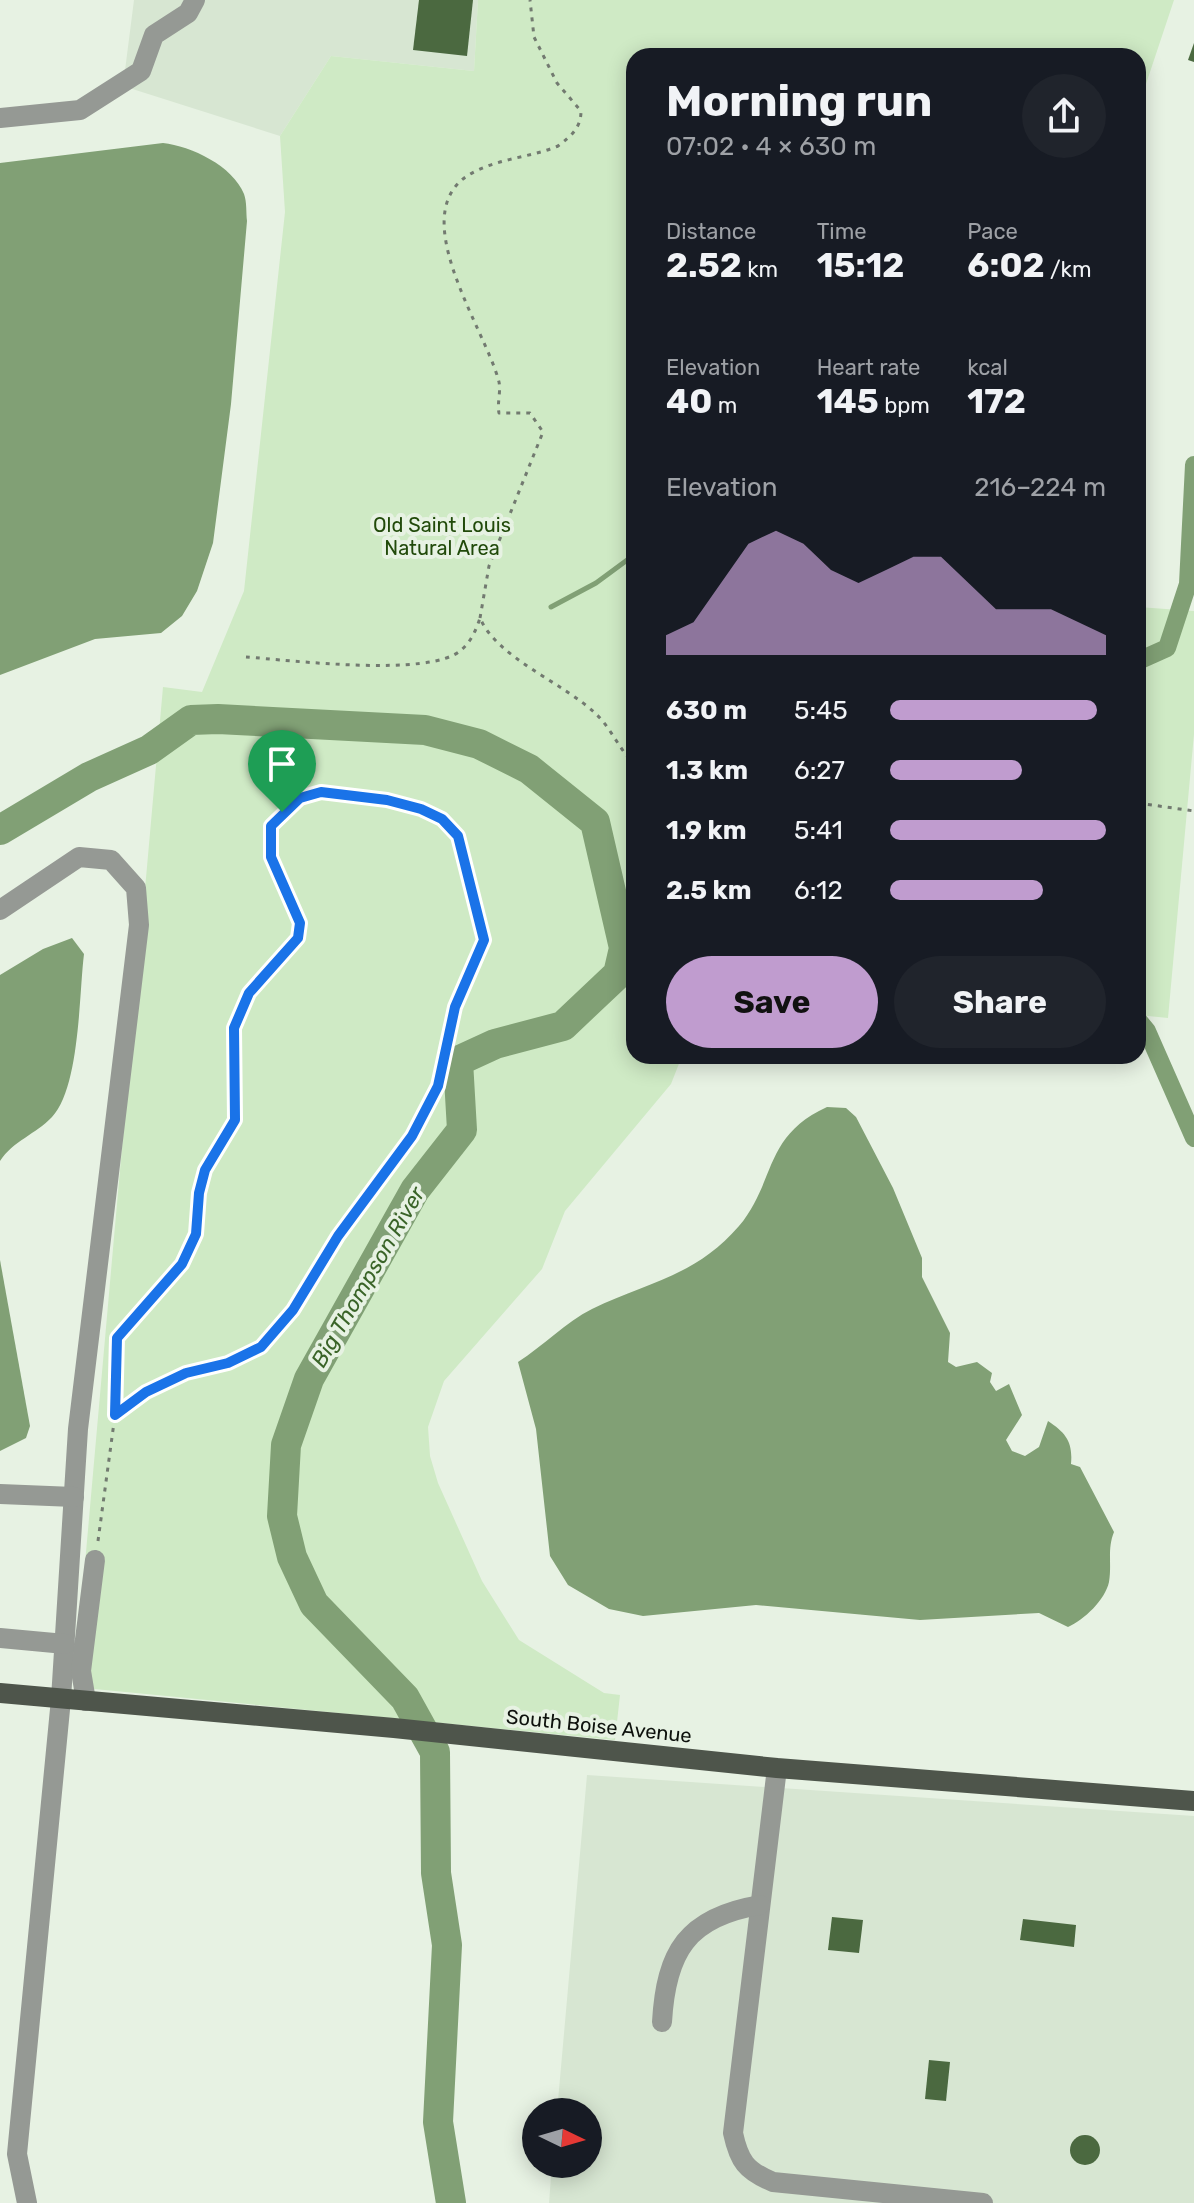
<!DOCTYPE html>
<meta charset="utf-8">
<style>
body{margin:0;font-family:Rubik,sans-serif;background:#20242c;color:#f1f3f6;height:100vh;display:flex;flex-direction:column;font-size:30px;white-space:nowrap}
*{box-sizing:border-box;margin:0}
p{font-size:26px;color:#9ea1a6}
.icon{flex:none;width:44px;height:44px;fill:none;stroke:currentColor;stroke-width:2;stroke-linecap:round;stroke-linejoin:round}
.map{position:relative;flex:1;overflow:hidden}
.drawer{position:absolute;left:626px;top:48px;width:520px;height:1016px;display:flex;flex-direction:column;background:#171b24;border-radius:24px;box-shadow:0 4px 20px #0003}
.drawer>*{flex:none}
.needle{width:52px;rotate:95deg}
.buttons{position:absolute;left:522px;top:2098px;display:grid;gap:16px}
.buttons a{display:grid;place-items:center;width:80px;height:80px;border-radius:50%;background:#171b24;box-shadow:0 4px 20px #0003;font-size:40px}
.pin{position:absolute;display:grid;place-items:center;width:68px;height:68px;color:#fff;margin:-82px -34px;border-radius:50% 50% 50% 0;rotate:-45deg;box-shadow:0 0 8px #0007}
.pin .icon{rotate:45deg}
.round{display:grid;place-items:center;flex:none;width:84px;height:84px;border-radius:42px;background:#20242c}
.overview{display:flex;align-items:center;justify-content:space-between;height:136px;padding:0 40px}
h1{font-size:44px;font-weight:700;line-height:60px}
.metrics{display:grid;grid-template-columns:repeat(3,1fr);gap:12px;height:136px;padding:8px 40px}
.metrics div{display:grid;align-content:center}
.metrics b{font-size:34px;font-weight:700}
.metrics small{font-size:22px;font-weight:400}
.metrics p{font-size:22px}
.chart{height:224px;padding:16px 40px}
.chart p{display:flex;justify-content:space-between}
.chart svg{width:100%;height:144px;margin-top:8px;fill:#c09ccf;opacity:.7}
.cta{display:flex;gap:16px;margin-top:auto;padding:16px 40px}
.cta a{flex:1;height:92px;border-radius:48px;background:#c09ccf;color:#111;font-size:32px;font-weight:700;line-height:92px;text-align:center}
.cta a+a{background:#20242c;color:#f1f3f6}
ul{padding:0 40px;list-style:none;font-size:26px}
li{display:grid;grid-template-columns:128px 96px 1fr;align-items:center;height:60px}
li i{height:20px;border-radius:10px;background:#c09ccf}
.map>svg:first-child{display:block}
.built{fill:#d7e6d2}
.green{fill:#cfeac5}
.water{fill:#81a075}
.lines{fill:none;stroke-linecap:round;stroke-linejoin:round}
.stream{stroke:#81a075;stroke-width:5}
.canal{stroke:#81a075;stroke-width:18}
.river{stroke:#81a075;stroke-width:30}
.building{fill:#4b6940}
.path{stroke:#727a70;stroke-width:3;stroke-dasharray:4 6;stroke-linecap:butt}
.minor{stroke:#959994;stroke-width:20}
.major{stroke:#4e554b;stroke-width:20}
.route-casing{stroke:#fff;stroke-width:16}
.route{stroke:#1a73e8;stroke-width:10}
.labels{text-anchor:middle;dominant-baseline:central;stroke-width:8;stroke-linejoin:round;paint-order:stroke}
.park-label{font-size:20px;fill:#214a0a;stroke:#e7f2e3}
.street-label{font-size:20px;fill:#0d110c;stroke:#e7f2e3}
.water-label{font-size:22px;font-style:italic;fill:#3a6428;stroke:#e7f2e3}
</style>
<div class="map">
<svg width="1194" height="2203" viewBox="0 0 1194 2203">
<rect width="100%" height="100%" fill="#e7f2e3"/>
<g class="built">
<polygon points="134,0 478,0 474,71 331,56 280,136 123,86"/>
<polygon points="587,1775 1194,1816 1194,2203 549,2203 552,2164 588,2164 588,2112 557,2112"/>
</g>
<g class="green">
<polygon points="478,0 1174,0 1138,108 1138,56 634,56 634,1056 682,1056 671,1084 565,1211 542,1269 444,1381 428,1427 430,1456 438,1483 482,1581 519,1640 604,1693 620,1695 615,1740 74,1687 163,687 202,692 244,591 285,212 280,136 331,56 474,71"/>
<polygon points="1138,607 1194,611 1194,734 1168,1018 1138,1015"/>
</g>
<g class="water">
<path d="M163,143C191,146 233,166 244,194C247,202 246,213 247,221L231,404L213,543L197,591L182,616L161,633L95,639L0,675V163Z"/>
<path d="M72,938L84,954C79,994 80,1087 52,1117C36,1134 13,1141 0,1161V975L43,949Z"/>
<path d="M827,1107L846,1108L856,1117L893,1188L922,1258V1277L950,1333L948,1362L956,1367L977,1362L992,1373L990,1382L996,1391L1009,1384L1022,1415L1006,1440L1012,1451L1025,1456L1039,1447L1048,1421C1066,1433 1073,1442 1071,1464L1080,1467L1114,1532C1107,1549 1112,1564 1109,1582C1105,1600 1084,1620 1068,1627L1039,1613L920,1620L756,1605L643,1616L609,1609L568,1585L550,1556L536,1429L518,1362C543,1346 566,1322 592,1309C648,1282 696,1276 739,1226C776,1182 763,1136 827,1107Z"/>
<polygon points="0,1260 30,1426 26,1438 0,1451"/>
</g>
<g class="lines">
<polyline class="stream" points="551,607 596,583 634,555"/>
<g class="canal">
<polyline points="1138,661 1167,648 1188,584 1194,465"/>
<polyline points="1138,1020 1147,1031 1194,1138"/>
</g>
<polyline class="river" points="0,830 89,777 149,750 191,720 218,719 425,730 479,744 529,769 595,822 624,948 618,974 563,1026 495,1044 458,1061 462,1130 415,1190 309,1379 286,1445 282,1516 292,1557 314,1604 405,1698 435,1752 436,1873 447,1945 438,2122 451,2203"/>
</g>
<g class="building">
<polygon points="419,0 473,0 467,56 413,50"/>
<polygon points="1194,43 1194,62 1188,60"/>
<polygon points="832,1917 863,1920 859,1953 828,1950"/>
<polygon points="1023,1919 1076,1925 1074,1947 1020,1940"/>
<polygon points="929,2060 950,2062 946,2101 925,2099"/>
<circle cx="1085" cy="2150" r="15"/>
</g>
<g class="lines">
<g class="path">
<path d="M480,618L489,566L543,432L530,413H499C497,403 501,392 499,382C486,329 398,207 476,171C502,158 532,157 558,146C571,136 581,128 581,111L557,83L534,37L530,0"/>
<path d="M246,657C289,660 431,678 461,650C471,642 476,630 480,618C497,658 564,683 596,714C611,728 619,749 634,764"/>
<polyline points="1138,803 1194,811"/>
<polyline points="98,1541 115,1415 146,1392 186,1373 228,1363 261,1347 293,1310 338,1236 412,1136 438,1086 455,1007 484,940 458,836 442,819 387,800 321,792 300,798 271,826 271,857 300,923 298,938 249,993 234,1028 235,1120 205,1170 199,1193 196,1234 182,1264 117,1338 115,1415"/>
</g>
<g class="minor">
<polyline points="0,118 80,110 141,71 154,35 188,13 195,0"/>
<polyline points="0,910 79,857 111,860 136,888 139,925 78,1429 61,1699 17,2154 27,2203"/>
<polyline points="0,1494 74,1497"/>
<polyline points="0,1638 65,1644"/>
<polyline points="86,1701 81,1671 95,1560"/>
<path d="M777,1768L733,2133C739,2161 746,2171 773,2182L983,2203"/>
<path d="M662,2022C666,1952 687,1917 760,1905"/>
</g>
<polyline class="major" points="0,1693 394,1728 777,1768 1194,1801"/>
</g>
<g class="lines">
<g class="route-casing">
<polygon id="route" points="321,792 387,800 421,809 442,819 458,836 484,940 455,1007 438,1086 412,1136 338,1236 293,1310 261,1347 228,1363 186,1373 146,1392 115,1415 117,1338 182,1264 196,1234 199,1193 205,1170 235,1120 234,1028 249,993 298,938 300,923 271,857 271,826 300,798"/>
</g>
<use href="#route" class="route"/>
</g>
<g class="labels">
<g class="park-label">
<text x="442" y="525">Old Saint Louis<tspan x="442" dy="23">Natural Area</tspan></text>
</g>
<g class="street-label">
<text transform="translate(599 1726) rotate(6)">South Boise Avenue</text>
</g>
<g class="water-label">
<text transform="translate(368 1277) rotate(-60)">Big Thompson River</text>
</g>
</g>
</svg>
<div class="buttons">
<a><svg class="needle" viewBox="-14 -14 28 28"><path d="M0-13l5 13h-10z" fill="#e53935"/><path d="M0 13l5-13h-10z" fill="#9ea1a6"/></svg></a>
</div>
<div class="pin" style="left:282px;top:812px;background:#1e9e55"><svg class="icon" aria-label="arrive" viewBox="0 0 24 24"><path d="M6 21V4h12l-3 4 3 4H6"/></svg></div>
<section class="drawer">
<div class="overview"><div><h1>Morning run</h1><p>07:02 · 4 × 630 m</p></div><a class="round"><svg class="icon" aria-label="share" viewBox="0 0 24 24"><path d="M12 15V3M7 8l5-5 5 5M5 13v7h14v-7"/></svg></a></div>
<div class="metrics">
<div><p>Distance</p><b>2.52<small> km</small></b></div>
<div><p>Time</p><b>15:12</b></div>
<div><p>Pace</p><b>6:02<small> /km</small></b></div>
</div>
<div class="metrics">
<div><p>Elevation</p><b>40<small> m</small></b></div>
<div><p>Heart rate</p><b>145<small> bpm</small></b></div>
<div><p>kcal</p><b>172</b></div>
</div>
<div class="chart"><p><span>Elevation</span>216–224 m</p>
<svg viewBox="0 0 160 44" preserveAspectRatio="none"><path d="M0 44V38L10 34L20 22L30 10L40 6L50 10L60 18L70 22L80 18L90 14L100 14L110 22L120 30L130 30L140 30L150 34L160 38V44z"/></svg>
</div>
<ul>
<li><b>630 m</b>5:45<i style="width:96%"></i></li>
<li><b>1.3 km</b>6:27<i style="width:61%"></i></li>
<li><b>1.9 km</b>5:41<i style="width:100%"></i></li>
<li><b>2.5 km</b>6:12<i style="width:71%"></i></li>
</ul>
<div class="cta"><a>Save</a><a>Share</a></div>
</section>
</div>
